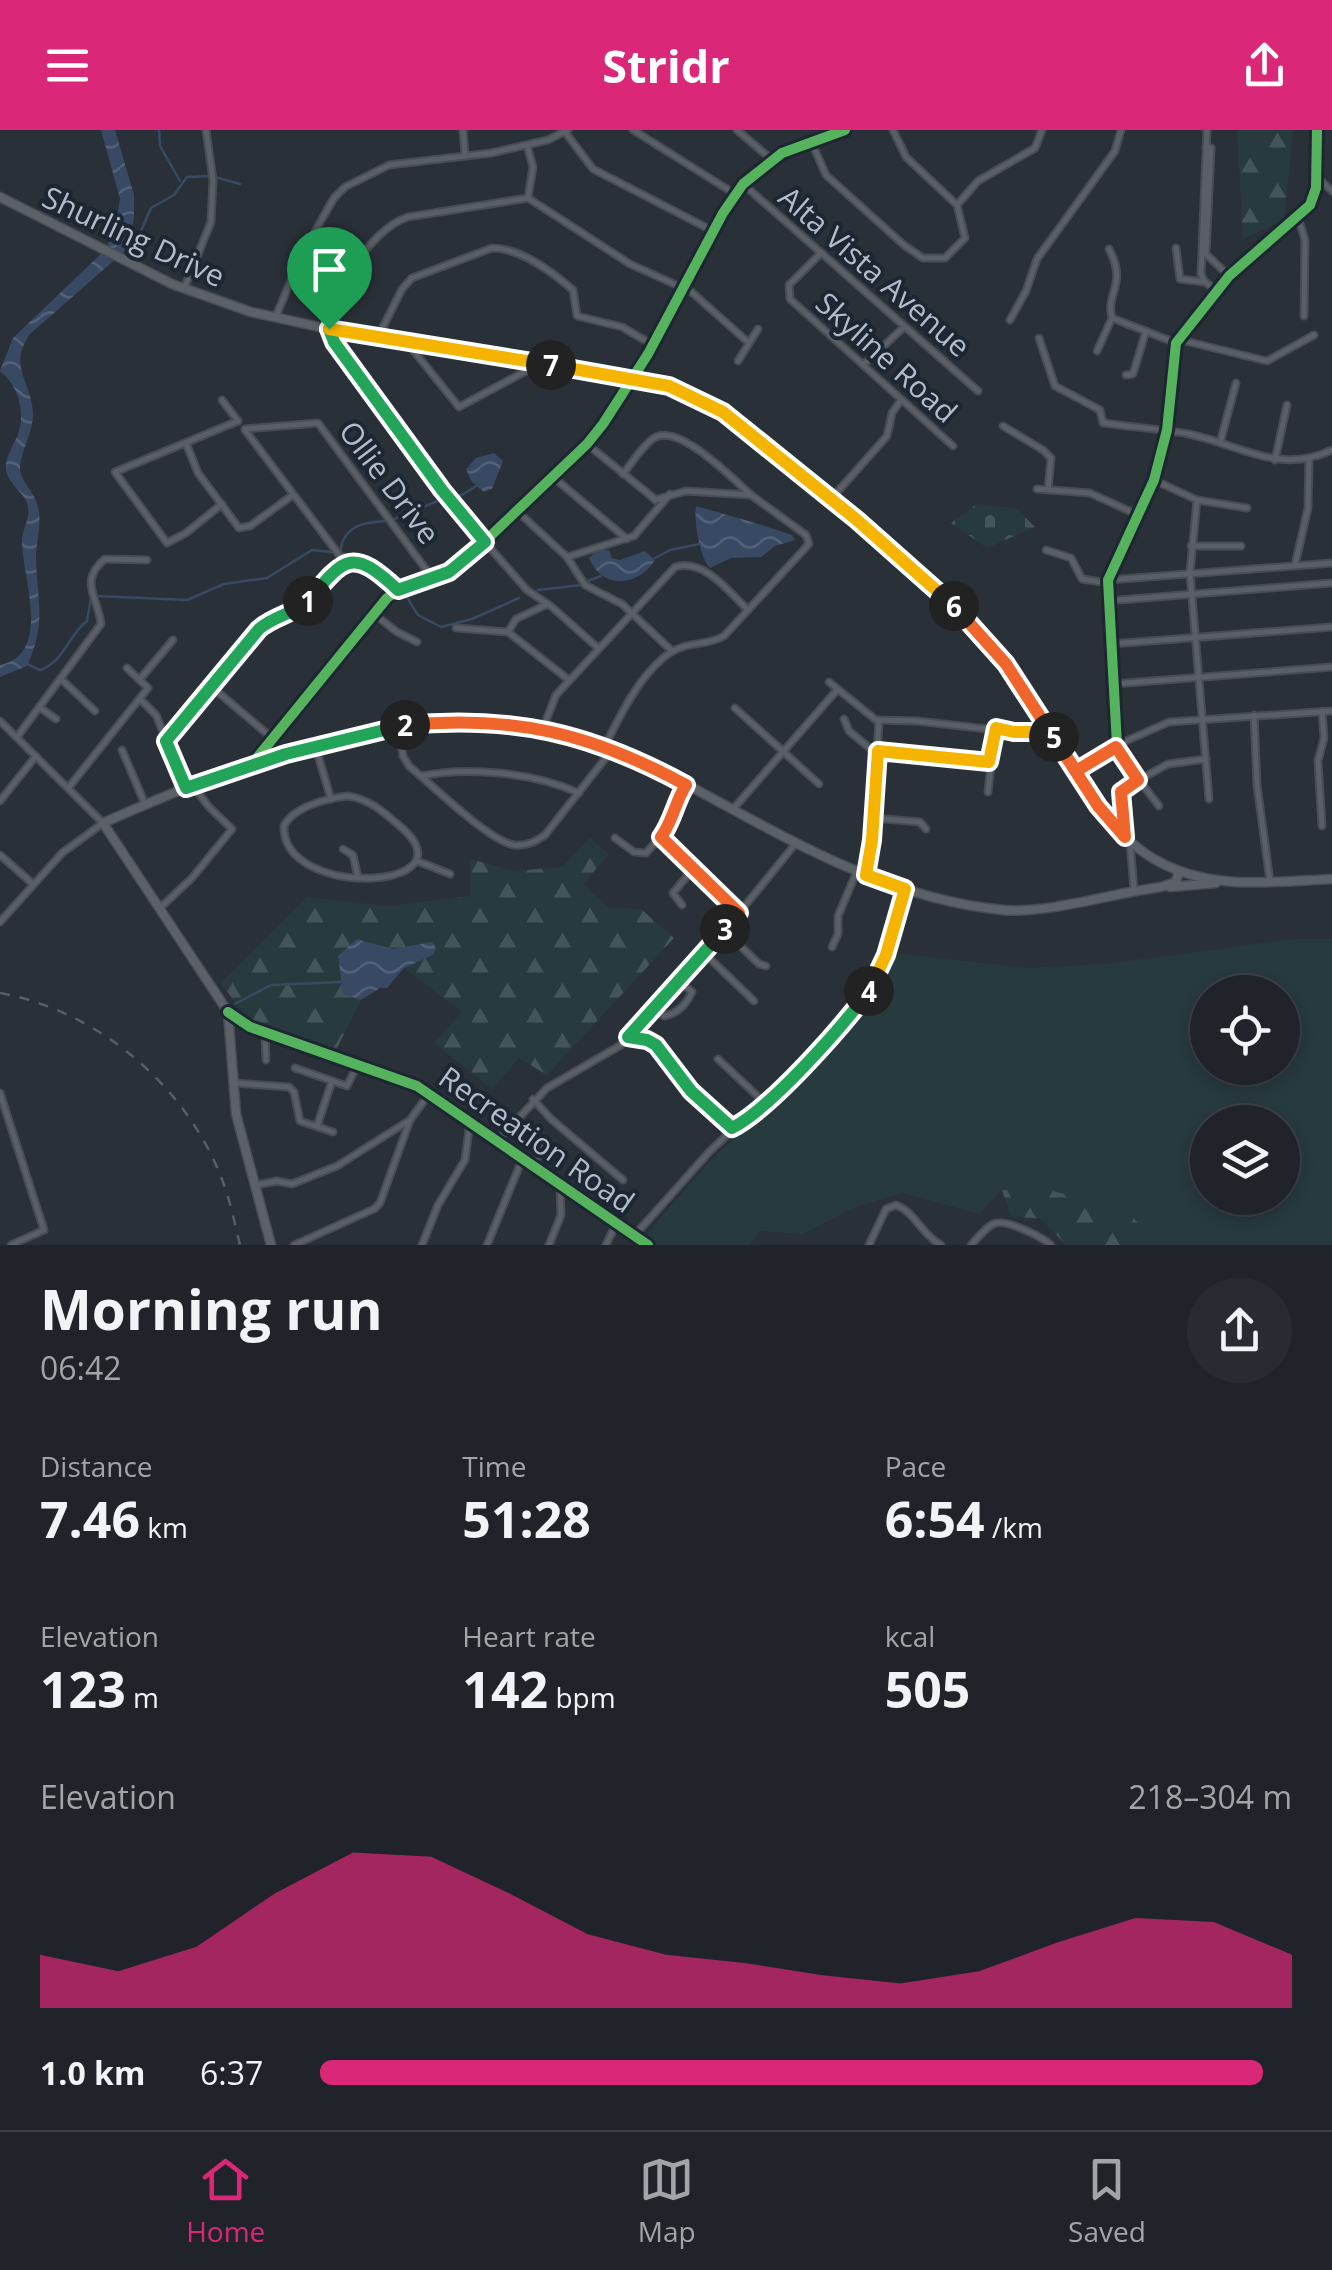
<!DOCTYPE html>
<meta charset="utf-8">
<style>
body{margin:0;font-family:"Open Sans",sans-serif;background:#282c32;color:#f1f3f6;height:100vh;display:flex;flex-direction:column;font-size:38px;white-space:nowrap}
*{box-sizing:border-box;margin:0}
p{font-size:32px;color:#a2a4a8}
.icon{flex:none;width:55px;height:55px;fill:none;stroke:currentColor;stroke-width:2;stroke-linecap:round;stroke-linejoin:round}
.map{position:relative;height:1115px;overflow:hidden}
.details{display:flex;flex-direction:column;background:#20242a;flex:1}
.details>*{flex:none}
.tools{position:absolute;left:1190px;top:845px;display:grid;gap:20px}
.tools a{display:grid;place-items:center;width:110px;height:110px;border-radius:50%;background:#20242a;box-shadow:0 5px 15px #0003,0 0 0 2px #3d4147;font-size:50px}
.pin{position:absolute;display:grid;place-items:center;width:85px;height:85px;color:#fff;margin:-102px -42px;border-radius:50% 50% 50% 0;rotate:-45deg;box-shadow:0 0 10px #0007}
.pin .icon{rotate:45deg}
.km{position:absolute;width:50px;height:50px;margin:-25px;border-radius:50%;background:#222;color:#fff;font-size:28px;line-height:50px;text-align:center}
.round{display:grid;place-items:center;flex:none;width:105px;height:105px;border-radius:52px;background:#282c32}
.overview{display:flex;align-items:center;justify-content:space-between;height:170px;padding:0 40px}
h1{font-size:55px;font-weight:700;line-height:75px}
.stats{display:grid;grid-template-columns:repeat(3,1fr);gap:15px;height:170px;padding:10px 40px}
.stats div{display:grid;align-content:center}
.stats b{font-size:50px;font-weight:700}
.stats small{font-size:28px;font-weight:400}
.stats p{font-size:28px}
.chart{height:280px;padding:20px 40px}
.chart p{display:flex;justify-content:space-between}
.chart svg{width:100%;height:180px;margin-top:10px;fill:#db2777;opacity:.7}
ul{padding:0 40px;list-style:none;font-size:32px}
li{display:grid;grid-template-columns:160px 120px 1fr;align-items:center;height:75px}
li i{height:25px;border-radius:12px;background:#db2777}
header{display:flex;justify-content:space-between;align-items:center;height:130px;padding:0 40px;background:#db2777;color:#fff;font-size:45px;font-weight:700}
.tabs{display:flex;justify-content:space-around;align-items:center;height:140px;border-top:2px solid #3d4147;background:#20242a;font-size:28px;color:#a2a4a8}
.tabs a{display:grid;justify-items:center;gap:5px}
.tabs .current{color:#db2777}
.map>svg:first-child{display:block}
.green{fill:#273a3e;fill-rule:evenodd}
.forest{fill:url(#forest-firs)}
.cemetery{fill:url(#cemetery-stones)}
.water{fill:url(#water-waves)}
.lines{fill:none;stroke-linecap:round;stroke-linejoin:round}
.stream{stroke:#384963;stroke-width:2.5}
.minor-casing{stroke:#484c53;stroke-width:9}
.major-casing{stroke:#484c55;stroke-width:11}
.minor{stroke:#5a5e66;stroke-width:5}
.major{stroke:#5c6168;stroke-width:8}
.rail{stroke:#595d64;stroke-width:2.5;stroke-dasharray:10 10;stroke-linecap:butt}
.cycleway-casing{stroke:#1d2633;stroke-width:16}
.cycleway{stroke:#56b35d;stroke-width:10}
.split-1-casing{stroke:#fff;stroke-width:20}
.split-2-casing{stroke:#fff;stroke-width:20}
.split-3-casing{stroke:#fff;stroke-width:20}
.split-4-casing{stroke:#fff;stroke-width:20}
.split-5-casing{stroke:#fff;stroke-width:20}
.split-6-casing{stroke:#fff;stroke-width:20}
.split-7-casing{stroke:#fff;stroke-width:20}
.split-8-casing{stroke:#fff;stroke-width:20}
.split-1{stroke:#22a559;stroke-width:12}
.split-2{stroke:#22a559;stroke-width:12}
.split-3{stroke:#f0652b;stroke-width:12}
.split-4{stroke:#22a559;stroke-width:12}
.split-5{stroke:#f5b400;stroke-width:12}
.split-6{stroke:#f0652b;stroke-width:12}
.split-7{stroke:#f5b400;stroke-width:12}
.split-8{stroke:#f5b400;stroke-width:12}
.labels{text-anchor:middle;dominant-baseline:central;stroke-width:8;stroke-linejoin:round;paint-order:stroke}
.street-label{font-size:30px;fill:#b4bcc9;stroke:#1d2633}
</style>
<header><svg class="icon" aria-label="menu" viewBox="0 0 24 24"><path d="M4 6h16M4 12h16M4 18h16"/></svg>Stridr<svg class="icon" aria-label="share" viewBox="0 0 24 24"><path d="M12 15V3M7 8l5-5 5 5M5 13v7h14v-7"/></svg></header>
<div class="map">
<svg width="1332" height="1115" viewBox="0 0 1332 1115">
<defs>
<pattern id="forest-firs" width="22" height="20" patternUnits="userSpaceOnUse" patternTransform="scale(2.5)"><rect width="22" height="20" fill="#273a3e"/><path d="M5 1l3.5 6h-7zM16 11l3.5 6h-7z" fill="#445559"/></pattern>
<pattern id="cemetery-stones" width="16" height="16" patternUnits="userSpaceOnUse" patternTransform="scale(2.5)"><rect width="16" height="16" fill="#273a3e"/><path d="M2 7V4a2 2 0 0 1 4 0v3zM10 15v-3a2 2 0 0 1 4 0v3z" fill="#445559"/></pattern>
<pattern id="water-waves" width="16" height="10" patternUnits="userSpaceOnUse" patternTransform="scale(2.5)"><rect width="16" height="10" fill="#384963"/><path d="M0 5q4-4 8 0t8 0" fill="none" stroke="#526178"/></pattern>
</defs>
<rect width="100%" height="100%" fill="#2a3038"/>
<path class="green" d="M1293,809H1332V1115H1159L1125,1079L1002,1060L979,1084L902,1063L853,1078L803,1104L759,1101L750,1115H655L643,1108L708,1033L845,904L894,823L1028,838L1113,833ZM1208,862H1282V938H1208ZM1208,992H1282V1068H1208Z"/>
<g class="forest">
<polygon points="1237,0 1293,0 1284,90 1243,109"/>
<polygon points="590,708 609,724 583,754 609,778 641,779 674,808 547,945 519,928 492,959 434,913 462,882 404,838 433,825 431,812 392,820 358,809 338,826 343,864 361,870 336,920 250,893 221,853 307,767 385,776 471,766 470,729 514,741 562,737"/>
<polygon points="1044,1059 1125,1079 1159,1115 1066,1115 1041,1089 1011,1086 1002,1060"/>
</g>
<polygon class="cemetery" points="977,374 1017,379 1035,397 987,418 951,393"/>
<g class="water">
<path d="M101,0H115L134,65V89L127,119L30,204C7,237 32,251 33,284C33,303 22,318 20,336C19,351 35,362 38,377C42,392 37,408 36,423C36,470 48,490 27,536L0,547V535C53,524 22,447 22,411C22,398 32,388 27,373C23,362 8,353 6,341C4,327 14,316 18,304C26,282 18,255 0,241L13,208L105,120L115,99L120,69Z"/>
<polygon points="494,323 503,331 492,359 484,362 472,352 466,339 476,328"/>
<path d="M696,376C727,385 761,394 792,405L795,410L775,416L761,427L731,428L710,438C699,425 694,392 696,376Z"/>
<path d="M597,420H609L612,428L620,430L645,421L655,430C638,457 602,460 589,428Z"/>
<polygon points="357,809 392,819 432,812 436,818 433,825 404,838 387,858 380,858 361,870 343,864 338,826"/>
</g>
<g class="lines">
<g class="stream">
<polyline points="159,0 160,16 180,51"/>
<polyline points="215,47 240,54"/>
<polyline points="127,116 140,103 151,78 174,65 187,47 210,46"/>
<polyline points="450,366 462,365 476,356"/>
<polyline points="394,389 445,368"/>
<path d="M340,423C343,395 364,392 387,391"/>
<polyline points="342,423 364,429 402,454"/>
<polyline points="655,428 670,420 700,414"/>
<polyline points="585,452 601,446"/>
<polyline points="538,460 581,455"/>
<polyline points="405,464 418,485 441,497 472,489 519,468"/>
<polyline points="96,466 187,470 224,454 267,448 312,420 333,422"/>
<path d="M27,534L40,540C65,531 68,505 87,491L91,468"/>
<polyline points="235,874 271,855 341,852"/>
</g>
<g class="minor-casing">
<g id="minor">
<polyline points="463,0 465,25"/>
<polyline points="633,0 735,64"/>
<polyline points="737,0 771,29"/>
<polyline points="1207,0 1201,144 1205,152 1216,160"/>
<polyline points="565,2 593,39 713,101"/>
<polyline points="811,11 826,45 905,116 923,128 945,128 965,108 957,75 906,27 893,0"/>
<polyline points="527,15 533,37 528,68"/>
<polyline points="1206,17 1211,18 1206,124 1229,146"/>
<polyline points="1317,47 1332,61"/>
<polyline points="743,54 978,261"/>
<polyline points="957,75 978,51 1035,18 1042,0"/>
<polyline points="1298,87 1305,110 1304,186"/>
<polyline points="1176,118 1180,149 1205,152"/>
<path d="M1109,119C1128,155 1105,163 1112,188L1176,213"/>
<polyline points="820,124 789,155 790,169 953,316"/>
<polyline points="686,157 749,213"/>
<polyline points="184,159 211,92 213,50 206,0"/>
<polyline points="276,186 302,124 334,68 345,57 389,35 491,23 548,10 568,0"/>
<polyline points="1010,190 1026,161 1037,129 1115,21 1121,0"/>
<path d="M378,207L402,159L412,148L492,118C521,118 552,142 573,160L577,186L622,197L653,215"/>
<path d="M1039,208L1055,256L1100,280L1103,293C1132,297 1160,299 1189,304C1241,315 1278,345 1332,320"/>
<polyline points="1181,210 1267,231 1314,205"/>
<polyline points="408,214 459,277 539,234"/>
<polyline points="1097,221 1112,188"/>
<polyline points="738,231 758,199"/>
<polyline points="863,235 904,197"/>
<polyline points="1126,245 1133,244 1146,201"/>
<polyline points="222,270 238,291"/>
<polyline points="1003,296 1043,320 1051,328 1048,360"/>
<polyline points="245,299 318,293 433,449"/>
<polyline points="245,300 346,434"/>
<polyline points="186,313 198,343 239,398 250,396 293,365"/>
<polyline points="1220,313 1236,253"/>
<polyline points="587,314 656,370"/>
<polyline points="1275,330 1287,275"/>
<path d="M623,344C632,333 642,316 654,308C678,292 733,349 751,365"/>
<polyline points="553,347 627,409"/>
<polyline points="1154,350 1197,370 1247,378"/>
<polyline points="1037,359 1090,363 1138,385"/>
<polyline points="831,369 887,306 892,283 901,270"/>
<polyline points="1197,370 1190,443 1209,669"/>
<polyline points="222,374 186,403 167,413 115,342 238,291"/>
<polyline points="517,381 567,427 585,455 622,474 672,521"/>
<polyline points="1191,416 1241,416"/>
<polyline points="1046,420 1071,428 1082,449 1108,453"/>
<polyline points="567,427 634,406 670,364"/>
<polyline points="1295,435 1308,378 1309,329"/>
<polyline points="1108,450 1332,433"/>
<polyline points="1107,471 1332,453"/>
<polyline points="548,474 516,489 508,502 569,550"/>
<polyline points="374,484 397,502 417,512"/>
<polyline points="456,498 508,502"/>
<polyline points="1111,514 1332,497"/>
<path d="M598,518L552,477L527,460L478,404L330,205C330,165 370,99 408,87L528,68L630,134L685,159"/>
<polyline points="61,549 95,581"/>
<polyline points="140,549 173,510"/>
<polyline points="829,552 876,590 917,591 1014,602 1051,602"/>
<polyline points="1113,554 1332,537"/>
<polyline points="212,557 272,608"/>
<polyline points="140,569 156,585 186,658"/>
<polyline points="39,577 56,589"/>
<polyline points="735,578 819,654"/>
<polyline points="1322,581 1324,608 1318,631 1322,696"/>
<polyline points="1254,585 1257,655 1270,751"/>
<polyline points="844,589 849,601 878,625"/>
<polyline points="0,591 103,693 62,723 0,792"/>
<path d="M399,598L403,626L409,636C432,655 489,711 514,715C527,716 535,712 545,705L612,620"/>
<path d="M543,598L556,565L675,437C704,428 729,462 748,480"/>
<path d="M17,607L101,494C98,467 78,451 105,429L147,430"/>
<path d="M167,611L259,499C272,487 288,486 302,476C311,470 316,460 323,452C353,418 370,434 397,459"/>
<polyline points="315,615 331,669"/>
<polyline points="1117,615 1108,450 1154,350 1167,300 1176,213 1229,146 1310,75 1316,58 1317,0"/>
<path d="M605,616C620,585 645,534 677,519C692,512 709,515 724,506L809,414L806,405L751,365L686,361L655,370"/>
<path d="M1116,617C1125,631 1134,646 1121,662L1125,707"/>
<polyline points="122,620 145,674"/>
<polyline points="878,621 989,632"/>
<path d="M252,634L387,468C409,450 439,450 462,433L587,314L603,294L648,224L723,83L743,54L782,23L845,0"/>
<polyline points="1130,638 1159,676"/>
<polyline points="1076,641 1117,615 1169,592 1332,581"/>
<path d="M421,646C469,636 534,643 579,663"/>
<polyline points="69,657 148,558 127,538"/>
<polyline points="1126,657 1168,634 1206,629"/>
<polyline points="988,662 995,598"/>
<path d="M348,666C370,669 386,684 401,697C475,761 281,770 284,696C293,677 328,668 348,666Z"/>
<polyline points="0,671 36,626"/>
<polyline points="734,678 837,560"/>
<polyline points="874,688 920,692 926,699"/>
<polyline points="661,707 739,783"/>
<polyline points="615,708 634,722 646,723 669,697 675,673 686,655"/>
<polyline points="1130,712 1134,760"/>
<polyline points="343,719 353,725 358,748"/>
<polyline points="0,725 33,754"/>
<polyline points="417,731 450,744"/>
<polyline points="866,745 872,710 879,590"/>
<polyline points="682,775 673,763 693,739"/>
<polyline points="160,778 192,748 232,699 209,677 193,656"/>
<polyline points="724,800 759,834 766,836"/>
<polyline points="832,817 838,804 838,786 857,741"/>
<polyline points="704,823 754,871"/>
<path d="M654,879L664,886C678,884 686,875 692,862L679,851"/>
<polyline points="230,884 250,897 417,956 648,1115"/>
<polyline points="265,902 266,930"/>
<polyline points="628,907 647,910 656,915 691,961 731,998"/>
<polyline points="718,929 765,973"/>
<polyline points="295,938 347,956 358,934"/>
<polyline points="234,953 289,957 294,962 300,991 333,1002"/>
<polyline points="0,963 44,1100 11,1115"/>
<polyline points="533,969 551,989 623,1050"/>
<polyline points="317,996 332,951"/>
<polyline points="497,1011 547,958 621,915 739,783 796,713"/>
<polyline points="532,1035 545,1016 533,1002"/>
<polyline points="256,1055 277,1051 292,1054 337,1036 410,990 429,964"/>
<polyline points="634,1106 710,1021 811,927 867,865 880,840 905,759"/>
<polyline points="294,1115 374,1079 380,1073 410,990"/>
<polyline points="422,1115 438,1075 465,1030 470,992"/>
<polyline points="487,1115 522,1030"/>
<polyline points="549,1115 561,1085 560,1056"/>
<polyline points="606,1115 616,1094"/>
<path d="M869,1115L886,1079L896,1075C915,1082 922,1105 941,1115"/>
<path d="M971,1115C977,1109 987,1095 996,1093C1008,1090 1042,1107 1051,1115"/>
</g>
</g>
<g class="major-casing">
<g id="major">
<path d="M0,67L172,154L251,182L329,199L642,250C665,254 686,261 707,272C744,292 776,324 809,351C879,408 954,464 1008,537C1051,596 1091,692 1154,729C1208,761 1272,752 1332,749"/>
<polyline points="1170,757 1216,753"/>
<path d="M271,1115L236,984L228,882L103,693C272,618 470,544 648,634C761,692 873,768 1003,780C1049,784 1113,763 1161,757L1176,752L1179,741"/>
</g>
</g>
<use href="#minor" class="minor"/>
<use href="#major" class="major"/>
<path class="rail" d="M0,863C100,881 190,959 224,1055C231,1074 235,1095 240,1115"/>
<g class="cycleway-casing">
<g id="cycleway">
<polyline points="1117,615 1108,450 1154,350 1167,300 1176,213 1229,146 1310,75 1316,58 1317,0"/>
<path d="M252,634L387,468C409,450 439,450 462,433L587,314L603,294L648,224L723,83L743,54L782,23L845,0"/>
<polyline points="228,882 250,897 417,956 648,1115"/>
</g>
</g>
<use href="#cycleway" class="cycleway"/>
</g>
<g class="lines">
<g class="split-1-casing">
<path id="split-1" d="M308,471C345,427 352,417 398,460L449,442L485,412L442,360L334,212L329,199"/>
</g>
<g class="split-2-casing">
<path id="split-2" d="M308,471C293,484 274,486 259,499L166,611L186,658L286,624L405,595"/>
</g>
<g class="split-3-casing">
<path id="split-3" d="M405,595C513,585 591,603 686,655C675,672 673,691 661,707L739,783L725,799"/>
</g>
<g class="split-4-casing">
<path id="split-4" d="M725,799L628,907L647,910L656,915L691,961L732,998C771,978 841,898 869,861"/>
</g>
<g class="split-5-casing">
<polyline id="split-5" points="869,861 886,825 905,759 866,745 872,710 878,621 989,632 996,598 1014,602 1050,602 1054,607"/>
</g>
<g class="split-6-casing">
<polyline id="split-6" points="954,476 1006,534 1098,676 1125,707 1121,662 1138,650 1116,617 1076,641 1054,607"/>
</g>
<g class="split-7-casing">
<polyline id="split-7" points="551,235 669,256 723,282 857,390 954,476"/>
</g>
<g class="split-8-casing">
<polyline id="split-8" points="329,199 551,235"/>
</g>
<use href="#split-1" class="split-1"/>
<use href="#split-2" class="split-2"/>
<use href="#split-3" class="split-3"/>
<use href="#split-4" class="split-4"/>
<use href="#split-5" class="split-5"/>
<use href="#split-6" class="split-6"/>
<use href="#split-7" class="split-7"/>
<use href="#split-8" class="split-8"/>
</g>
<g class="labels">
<g class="street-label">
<text transform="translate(134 106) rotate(25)">Shurling Drive</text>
<text transform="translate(875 141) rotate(41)">Alta Vista Avenue</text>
<text transform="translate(887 227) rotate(42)">Skyline Road</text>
<text transform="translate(390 352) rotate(53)">Ollie Drive</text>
<text transform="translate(537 1009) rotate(35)">Recreation Road</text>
</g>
</g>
</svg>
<div class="tools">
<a><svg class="icon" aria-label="locate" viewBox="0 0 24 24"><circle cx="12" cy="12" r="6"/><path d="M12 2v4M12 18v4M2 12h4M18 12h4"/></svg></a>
<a><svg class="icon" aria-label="layers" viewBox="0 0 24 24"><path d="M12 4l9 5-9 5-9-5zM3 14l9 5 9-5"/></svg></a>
</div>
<div class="pin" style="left:329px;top:199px;background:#1e9e55"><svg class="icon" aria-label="arrive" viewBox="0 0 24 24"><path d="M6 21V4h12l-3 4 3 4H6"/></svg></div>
<b class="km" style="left:308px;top:471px">1</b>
<b class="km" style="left:405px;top:595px">2</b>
<b class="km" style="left:725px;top:799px">3</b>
<b class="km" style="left:869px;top:861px">4</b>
<b class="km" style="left:1054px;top:607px">5</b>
<b class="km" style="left:954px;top:476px">6</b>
<b class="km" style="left:551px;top:235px">7</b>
</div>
<section class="details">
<div class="overview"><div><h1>Morning run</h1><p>06:42</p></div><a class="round"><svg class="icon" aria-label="share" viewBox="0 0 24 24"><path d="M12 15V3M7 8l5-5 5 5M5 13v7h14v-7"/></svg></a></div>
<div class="stats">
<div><p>Distance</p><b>7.46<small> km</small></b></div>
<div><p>Time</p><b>51:28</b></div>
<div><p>Pace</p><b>6:54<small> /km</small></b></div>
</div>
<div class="stats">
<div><p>Elevation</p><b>123<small> m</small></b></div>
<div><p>Heart rate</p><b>142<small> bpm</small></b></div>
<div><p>kcal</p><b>505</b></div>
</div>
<div class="chart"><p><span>Elevation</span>218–304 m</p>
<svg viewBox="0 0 160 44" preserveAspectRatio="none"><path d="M0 44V31L10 35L20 29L30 16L40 6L50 7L60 16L70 26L80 31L90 33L100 36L110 38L120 35L130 28L140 22L150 23L160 31V44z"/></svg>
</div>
<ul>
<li><b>1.0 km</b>6:37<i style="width:97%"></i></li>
</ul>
</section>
<nav class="tabs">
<a class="current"><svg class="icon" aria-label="home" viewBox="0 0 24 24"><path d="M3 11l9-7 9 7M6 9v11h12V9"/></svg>Home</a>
<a><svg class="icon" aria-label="map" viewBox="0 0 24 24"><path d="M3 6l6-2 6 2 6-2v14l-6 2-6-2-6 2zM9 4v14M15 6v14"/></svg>Map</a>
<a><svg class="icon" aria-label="saved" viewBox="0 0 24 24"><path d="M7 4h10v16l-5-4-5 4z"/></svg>Saved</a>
</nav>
